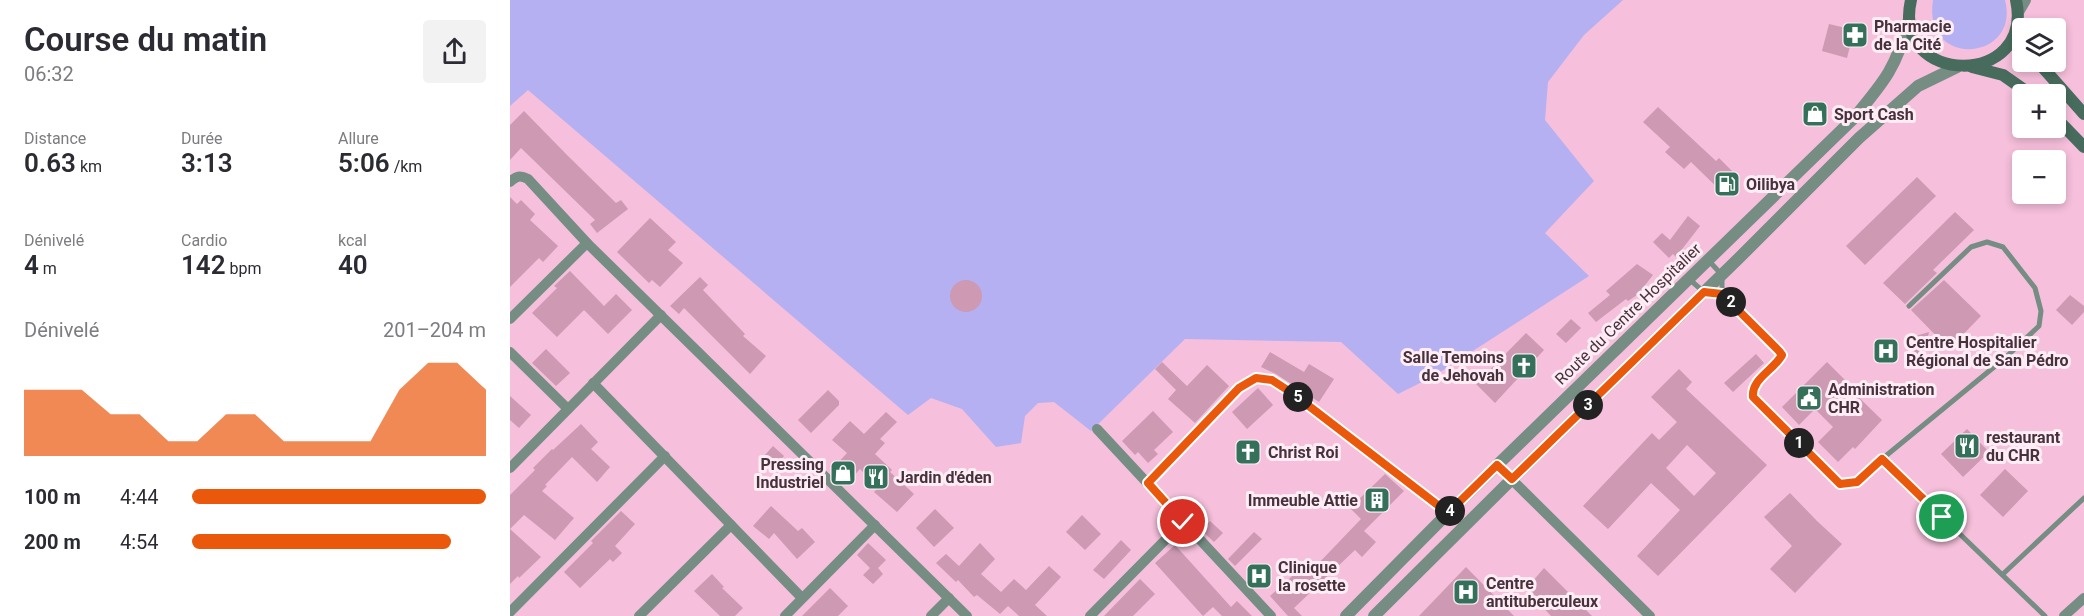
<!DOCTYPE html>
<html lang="fr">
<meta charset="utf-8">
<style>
body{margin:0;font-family:Roboto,sans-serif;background:#f2f2f3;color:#2b2b33;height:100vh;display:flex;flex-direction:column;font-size:22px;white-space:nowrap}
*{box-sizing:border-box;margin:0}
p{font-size:20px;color:#7c7c81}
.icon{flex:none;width:33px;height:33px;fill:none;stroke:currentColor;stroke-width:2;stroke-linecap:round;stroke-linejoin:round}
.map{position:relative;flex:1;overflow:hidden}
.sheet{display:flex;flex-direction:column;background:#fff;width:510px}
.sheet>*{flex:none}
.controls{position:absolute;left:1502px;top:18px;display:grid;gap:12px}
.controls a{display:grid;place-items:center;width:54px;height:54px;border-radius:6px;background:#fff;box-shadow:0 3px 9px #0003;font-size:30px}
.pin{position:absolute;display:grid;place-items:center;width:51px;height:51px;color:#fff;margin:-26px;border:3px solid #fff;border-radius:50%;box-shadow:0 2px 6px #0007}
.km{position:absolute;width:30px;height:30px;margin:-15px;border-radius:50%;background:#222;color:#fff;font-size:16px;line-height:30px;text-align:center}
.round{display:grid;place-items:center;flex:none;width:63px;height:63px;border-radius:6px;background:#f2f2f3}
.headline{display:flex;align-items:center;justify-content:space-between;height:102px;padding:0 24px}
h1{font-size:33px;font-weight:600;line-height:45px}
.metrics{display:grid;grid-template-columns:repeat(3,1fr);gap:9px;height:102px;padding:6px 24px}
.metrics div{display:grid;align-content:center}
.metrics b{font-size:26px;font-weight:600}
.metrics small{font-size:16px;font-weight:400}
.metrics p{font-size:16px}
.chart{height:168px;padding:12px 24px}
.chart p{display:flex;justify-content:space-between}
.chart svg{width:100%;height:108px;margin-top:6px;fill:#ea580c;opacity:.7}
ul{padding:0 24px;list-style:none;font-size:20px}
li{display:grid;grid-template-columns:96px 72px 1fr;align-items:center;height:45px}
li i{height:15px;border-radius:8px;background:#ea580c}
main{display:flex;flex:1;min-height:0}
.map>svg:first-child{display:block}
.green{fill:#b5b0f1}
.building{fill:#cd99b3;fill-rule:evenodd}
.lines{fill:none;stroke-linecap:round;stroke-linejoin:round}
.service{stroke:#758d82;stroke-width:5}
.minor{stroke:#758d82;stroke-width:10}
.tertiary{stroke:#758d82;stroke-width:12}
.secondary{stroke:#476c5d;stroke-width:12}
.route-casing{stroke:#fff;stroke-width:12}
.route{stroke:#ea580c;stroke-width:8}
.labels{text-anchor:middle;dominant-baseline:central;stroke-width:6;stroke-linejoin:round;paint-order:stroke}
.poi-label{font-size:16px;font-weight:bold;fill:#46313c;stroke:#feedf5;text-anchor:start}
.street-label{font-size:16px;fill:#46313c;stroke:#feedf5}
</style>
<main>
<section class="sheet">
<div class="headline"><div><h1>Course du matin</h1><p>06:32</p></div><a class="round"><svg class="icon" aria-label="share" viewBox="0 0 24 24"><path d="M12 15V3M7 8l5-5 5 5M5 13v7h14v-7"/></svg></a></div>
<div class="metrics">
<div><p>Distance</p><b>0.63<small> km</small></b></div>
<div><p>Durée</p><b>3:13</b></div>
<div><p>Allure</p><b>5:06<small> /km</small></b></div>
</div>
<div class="metrics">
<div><p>Dénivelé</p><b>4<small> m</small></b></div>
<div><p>Cardio</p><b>142<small> bpm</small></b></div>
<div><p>kcal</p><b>40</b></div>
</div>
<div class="chart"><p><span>Dénivelé</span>201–204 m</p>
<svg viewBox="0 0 160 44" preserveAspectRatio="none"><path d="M0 44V17L10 17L20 17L30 27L40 27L50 38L60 38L70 27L80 27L90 38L100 38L110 38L120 38L130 17L140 6L150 6L160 17V44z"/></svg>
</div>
<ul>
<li><b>100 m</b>4:44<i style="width:100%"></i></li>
<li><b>200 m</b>4:54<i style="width:88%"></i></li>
</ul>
</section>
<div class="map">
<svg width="1574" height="616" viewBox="0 0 1574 616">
<rect width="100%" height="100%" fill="#f6bfdb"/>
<g class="green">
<polygon points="0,0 1113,0 1074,35 1038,82 1035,120 1084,181 1035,233 1079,276 924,376 888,394 831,342 675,339 581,431 544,402 528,403 515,416 511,443 486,447 452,409 421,398 398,415 18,90 0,106"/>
<path d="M1423,0H1495C1511,61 1412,70 1423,0Z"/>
</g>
<g class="building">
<polygon points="1319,24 1344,30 1337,58 1312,51"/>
<polygon points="1148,107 1206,161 1209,158 1230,179 1215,195 1181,162 1174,169 1155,152 1160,147 1133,122"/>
<polygon points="14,111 57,155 106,203 111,200 118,209 87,233 80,224 85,220 11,148 0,160 0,125"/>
<polygon points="1407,177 1426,196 1355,265 1336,246"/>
<polygon points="0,197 7,204 11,200 25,214 20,220 48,246 33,262 29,258 0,287"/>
<polygon points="1445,212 1464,230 1423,270 1427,273 1395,304 1373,283"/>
<polygon points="1178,216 1190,226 1166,257 1163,254 1159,258 1143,242 1152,233 1160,240"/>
<polygon points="140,218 166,242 158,250 173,263 150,287 142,280 139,283 107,252"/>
<polygon points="1127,264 1143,275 1132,289 1133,291 1118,301 1116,299 1086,322 1078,313 1100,295 1096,291"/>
<polygon points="60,271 94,306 106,294 122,310 98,334 74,310 47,337 22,313 47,288 44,286"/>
<polygon points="190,277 198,285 193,290 235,334 233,336 256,356 240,374 174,308 169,314 160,306"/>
<polygon points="1434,280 1471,316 1439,349 1401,310"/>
<circle cx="456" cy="296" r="16"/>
<polygon points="1560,295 1574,306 1574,312 1562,325 1546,310"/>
<polygon points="1061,319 1071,328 1056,343 1046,334"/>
<polygon points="1419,332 1414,352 1407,355 1400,352 1396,345 1399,338"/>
<polygon points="1016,333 1034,350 985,403 966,384"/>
<polygon points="36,349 60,373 46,386 22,363"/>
<polygon points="760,352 794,372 799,364 824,379 809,402 766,374 751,367"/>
<polygon points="1246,354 1254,363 1223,392 1214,383"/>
<polygon points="652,362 677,386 697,365 719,386 685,423 658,399 666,390 645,369"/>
<polygon points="1317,362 1335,380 1333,382 1372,420 1345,449 1343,447 1328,462 1308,442 1323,427 1305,409 1289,425 1272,407"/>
<path d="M1169,369L1182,382L1176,389L1257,465L1148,576L1127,556L1170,510L1141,483L1098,529L1073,506L1142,433L1149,440L1167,422L1141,397ZM1177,445L1206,473L1184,496L1156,468Z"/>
<polygon points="748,388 763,405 737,429 722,412"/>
<polygon points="318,390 329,401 329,405 301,433 288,420"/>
<polygon points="0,396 21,415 9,428 0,420"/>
<polygon points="643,411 663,432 644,450 648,454 638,463 628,452 625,455 612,441"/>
<polygon points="376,412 387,422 370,439 375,443 365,454 382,470 380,472 404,494 387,512 364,492 368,488 350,469 339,481 324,467 337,453 322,440 340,421 354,434"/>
<polygon points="71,424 88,442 81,449 100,467 87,482 62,457 35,485 37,486 32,491 64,518 45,540 14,515 0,529 0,495 25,470 23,468 42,449 43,450"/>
<polygon points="1457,429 1479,452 1453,477 1431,454"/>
<polygon points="735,439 751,455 744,462 728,446"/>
<polygon points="263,446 274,456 266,466 255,455"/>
<polygon points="1495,469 1518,491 1493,517 1470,495"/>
<polygon points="875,474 894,491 854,531 866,542 852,557 845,550 784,608 792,616 778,616 760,596 800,560 806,566 851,519 840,508"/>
<polygon points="1280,493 1307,521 1332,544 1285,593 1260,569 1282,546 1254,517"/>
<polygon points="261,506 288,531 292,528 305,542 287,559 264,533 259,539 243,526"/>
<polygon points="425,509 444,528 424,547 406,528"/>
<polygon points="111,511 125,524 105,546 112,553 103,562 100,559 70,588 54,572 83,543 81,541"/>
<polygon points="572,515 591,534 575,550 556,532"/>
<polygon points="700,521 713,533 704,542 691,530"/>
<polygon points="0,529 31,557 9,578 8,576 0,584"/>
<polygon points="744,532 752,539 725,566 718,559"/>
<polygon points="611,540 621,550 594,579 583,570"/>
<polygon points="358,543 376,560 368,568 373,574 363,584 353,575 360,568 347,555"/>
<polygon points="470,543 485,559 471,574 491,592 504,579 516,590 539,566 551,577 525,605 537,616 509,616 498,606 490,614 467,595 464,597 448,580 446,582 426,563 436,554 449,566"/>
<polygon points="665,545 721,607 727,601 742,616 712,616 703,607 693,616 645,563"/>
<polygon points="956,567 1004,616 909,616"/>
<polygon points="1034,568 1082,616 1041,616 1016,589"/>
<polygon points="202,574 214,587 212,588 233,608 225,616 210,616 184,591"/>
<polygon points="630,579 645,594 623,616 594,616"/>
<polygon points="320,588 338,606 328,616 292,616"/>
</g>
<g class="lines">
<g class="service">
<polyline points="1199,261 1212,275 1212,293"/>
<path d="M1179,279L1194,292L1212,293L1269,351L1272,355C1264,370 1241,379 1243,397L1330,485L1347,482L1372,459L1495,358L1529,326L1531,311L1525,288L1493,247L1477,242L1461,247L1399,306"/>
<polyline points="1372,459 1535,616"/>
<polyline points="1493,574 1574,498"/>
</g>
<g class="minor">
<path d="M0,182C6,176 10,175 18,179L77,243L457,616"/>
<polyline points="0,319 77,243"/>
<polyline points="0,352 58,409"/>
<polyline points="83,383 292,598"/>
<polyline points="587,429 761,616"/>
<polyline points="987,465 1140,616"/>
<polyline points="0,468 151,315"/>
<polyline points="637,483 729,388 746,378 762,380 782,393 938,513"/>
<polyline points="0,612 155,456"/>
<polyline points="129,616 221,525"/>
<polyline points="275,616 365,525"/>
<polyline points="421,616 439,598"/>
<polyline points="580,616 673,522"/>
<polyline points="1554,616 1574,598"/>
</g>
<g class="tertiary">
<polyline points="1508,12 1515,0"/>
<path d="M836,616L938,513L1343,119C1374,82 1387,67 1399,19"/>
<polyline points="864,616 1002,479 1228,259 1349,138 1408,86 1447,67"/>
</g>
<g class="secondary">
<path d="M1401,0C1381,87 1525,88 1506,0"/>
<polyline points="1528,62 1574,114"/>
<polyline points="1462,67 1493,75 1520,94"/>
<polyline points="1545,117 1574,147"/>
</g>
</g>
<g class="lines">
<g class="route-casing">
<path id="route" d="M673,522L638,483L729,388L746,378L762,380L782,393L938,513L987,465L1002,479L1194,292L1212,294L1269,351L1272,355C1264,370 1241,379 1243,397L1330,484L1347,482L1372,459L1432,517"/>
</g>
<use href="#route" class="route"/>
</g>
<defs>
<g id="pharmacy-square" transform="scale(1.35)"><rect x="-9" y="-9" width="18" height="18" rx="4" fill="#34705a" stroke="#feedf5"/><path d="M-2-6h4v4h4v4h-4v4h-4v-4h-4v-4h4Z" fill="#fff"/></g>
<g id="shop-square" transform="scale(1.35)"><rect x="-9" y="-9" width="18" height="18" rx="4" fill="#34705a" stroke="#feedf5"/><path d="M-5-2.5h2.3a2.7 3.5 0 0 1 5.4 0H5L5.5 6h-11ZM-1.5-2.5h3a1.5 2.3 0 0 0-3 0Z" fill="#fff"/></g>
<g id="fuel-square" transform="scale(1.35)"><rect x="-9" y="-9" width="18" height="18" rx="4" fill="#34705a" stroke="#feedf5"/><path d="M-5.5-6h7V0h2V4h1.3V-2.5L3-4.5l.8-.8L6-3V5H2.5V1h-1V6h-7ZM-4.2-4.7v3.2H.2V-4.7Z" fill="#fff"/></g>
<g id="hospital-square" transform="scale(1.35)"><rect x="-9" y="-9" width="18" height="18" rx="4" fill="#34705a" stroke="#feedf5"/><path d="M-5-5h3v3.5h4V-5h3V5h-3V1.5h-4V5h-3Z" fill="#fff"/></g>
<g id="church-square" transform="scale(1.35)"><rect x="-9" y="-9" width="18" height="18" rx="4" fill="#34705a" stroke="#feedf5"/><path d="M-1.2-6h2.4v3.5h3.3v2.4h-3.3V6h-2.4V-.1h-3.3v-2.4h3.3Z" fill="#fff"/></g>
<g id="civic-square" transform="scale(1.35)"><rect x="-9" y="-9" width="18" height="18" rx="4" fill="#34705a" stroke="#feedf5"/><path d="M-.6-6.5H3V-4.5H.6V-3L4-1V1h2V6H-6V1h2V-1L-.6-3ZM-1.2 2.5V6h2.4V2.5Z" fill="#fff"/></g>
<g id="restaurant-square" transform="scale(1.35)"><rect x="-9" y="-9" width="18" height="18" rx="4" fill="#34705a" stroke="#feedf5"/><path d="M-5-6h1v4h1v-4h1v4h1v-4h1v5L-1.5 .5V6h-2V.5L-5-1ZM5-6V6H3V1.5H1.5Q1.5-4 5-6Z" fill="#fff"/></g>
<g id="building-square" transform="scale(1.35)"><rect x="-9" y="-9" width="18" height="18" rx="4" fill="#34705a" stroke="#feedf5"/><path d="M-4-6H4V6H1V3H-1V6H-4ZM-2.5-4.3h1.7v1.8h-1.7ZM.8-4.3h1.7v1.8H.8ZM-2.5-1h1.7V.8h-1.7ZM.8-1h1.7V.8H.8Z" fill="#fff"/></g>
</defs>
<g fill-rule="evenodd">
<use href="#pharmacy-square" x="1345" y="35"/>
<use href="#shop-square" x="1305" y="114"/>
<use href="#fuel-square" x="1217" y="184"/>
<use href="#hospital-square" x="1376" y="351"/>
<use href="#church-square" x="1014" y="366"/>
<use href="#civic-square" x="1299" y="398"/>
<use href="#restaurant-square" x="1457" y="446"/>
<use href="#church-square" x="738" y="452"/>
<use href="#shop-square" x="333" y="473"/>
<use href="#restaurant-square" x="366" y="477"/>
<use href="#building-square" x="867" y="500"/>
<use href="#hospital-square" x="749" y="576"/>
<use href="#hospital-square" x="956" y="592"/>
</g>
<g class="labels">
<g class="poi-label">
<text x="1364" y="26">Pharmacie<tspan x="1364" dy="18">de la Cité</tspan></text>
<text x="1324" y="114">Sport Cash</text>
<text x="1236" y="184">Oilibya</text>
<text x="1396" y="342">Centre Hospitalier<tspan x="1396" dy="18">Régional de San Pédro</tspan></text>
<text x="994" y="357" text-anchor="end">Salle Temoins<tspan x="994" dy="18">de Jehovah</tspan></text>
<text x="1318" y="389">Administration<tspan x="1318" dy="18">CHR</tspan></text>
<text x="1476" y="437">restaurant<tspan x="1476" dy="18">du CHR</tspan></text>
<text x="758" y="452">Christ Roi</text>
<text x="314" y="464" text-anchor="end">Pressing<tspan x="314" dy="18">Industriel</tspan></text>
<text x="386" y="477">Jardin d'éden</text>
<text x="848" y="500" text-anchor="end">Immeuble Attie</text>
<text x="768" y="567">Clinique<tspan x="768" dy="18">la rosette</tspan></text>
<text x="976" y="583">Centre<tspan x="976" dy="18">antituberculeux</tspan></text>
</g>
<g class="street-label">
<text transform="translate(1118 314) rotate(-44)">Route du Centre Hospitalier</text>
</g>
</g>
</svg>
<div class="controls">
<a><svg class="icon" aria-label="layers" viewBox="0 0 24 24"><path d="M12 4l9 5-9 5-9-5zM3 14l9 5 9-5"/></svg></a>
<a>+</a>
<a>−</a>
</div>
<div class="pin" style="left:1432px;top:517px;background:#1e9e55"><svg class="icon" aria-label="arrive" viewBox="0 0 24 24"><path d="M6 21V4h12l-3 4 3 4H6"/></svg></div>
<div class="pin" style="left:673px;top:522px;background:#d93025"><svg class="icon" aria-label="check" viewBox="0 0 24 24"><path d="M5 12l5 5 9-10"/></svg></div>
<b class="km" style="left:1289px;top:443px">1</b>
<b class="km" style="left:1221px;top:302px">2</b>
<b class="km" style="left:1078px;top:405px">3</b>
<b class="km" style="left:940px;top:511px">4</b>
<b class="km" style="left:788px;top:397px">5</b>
</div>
</main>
